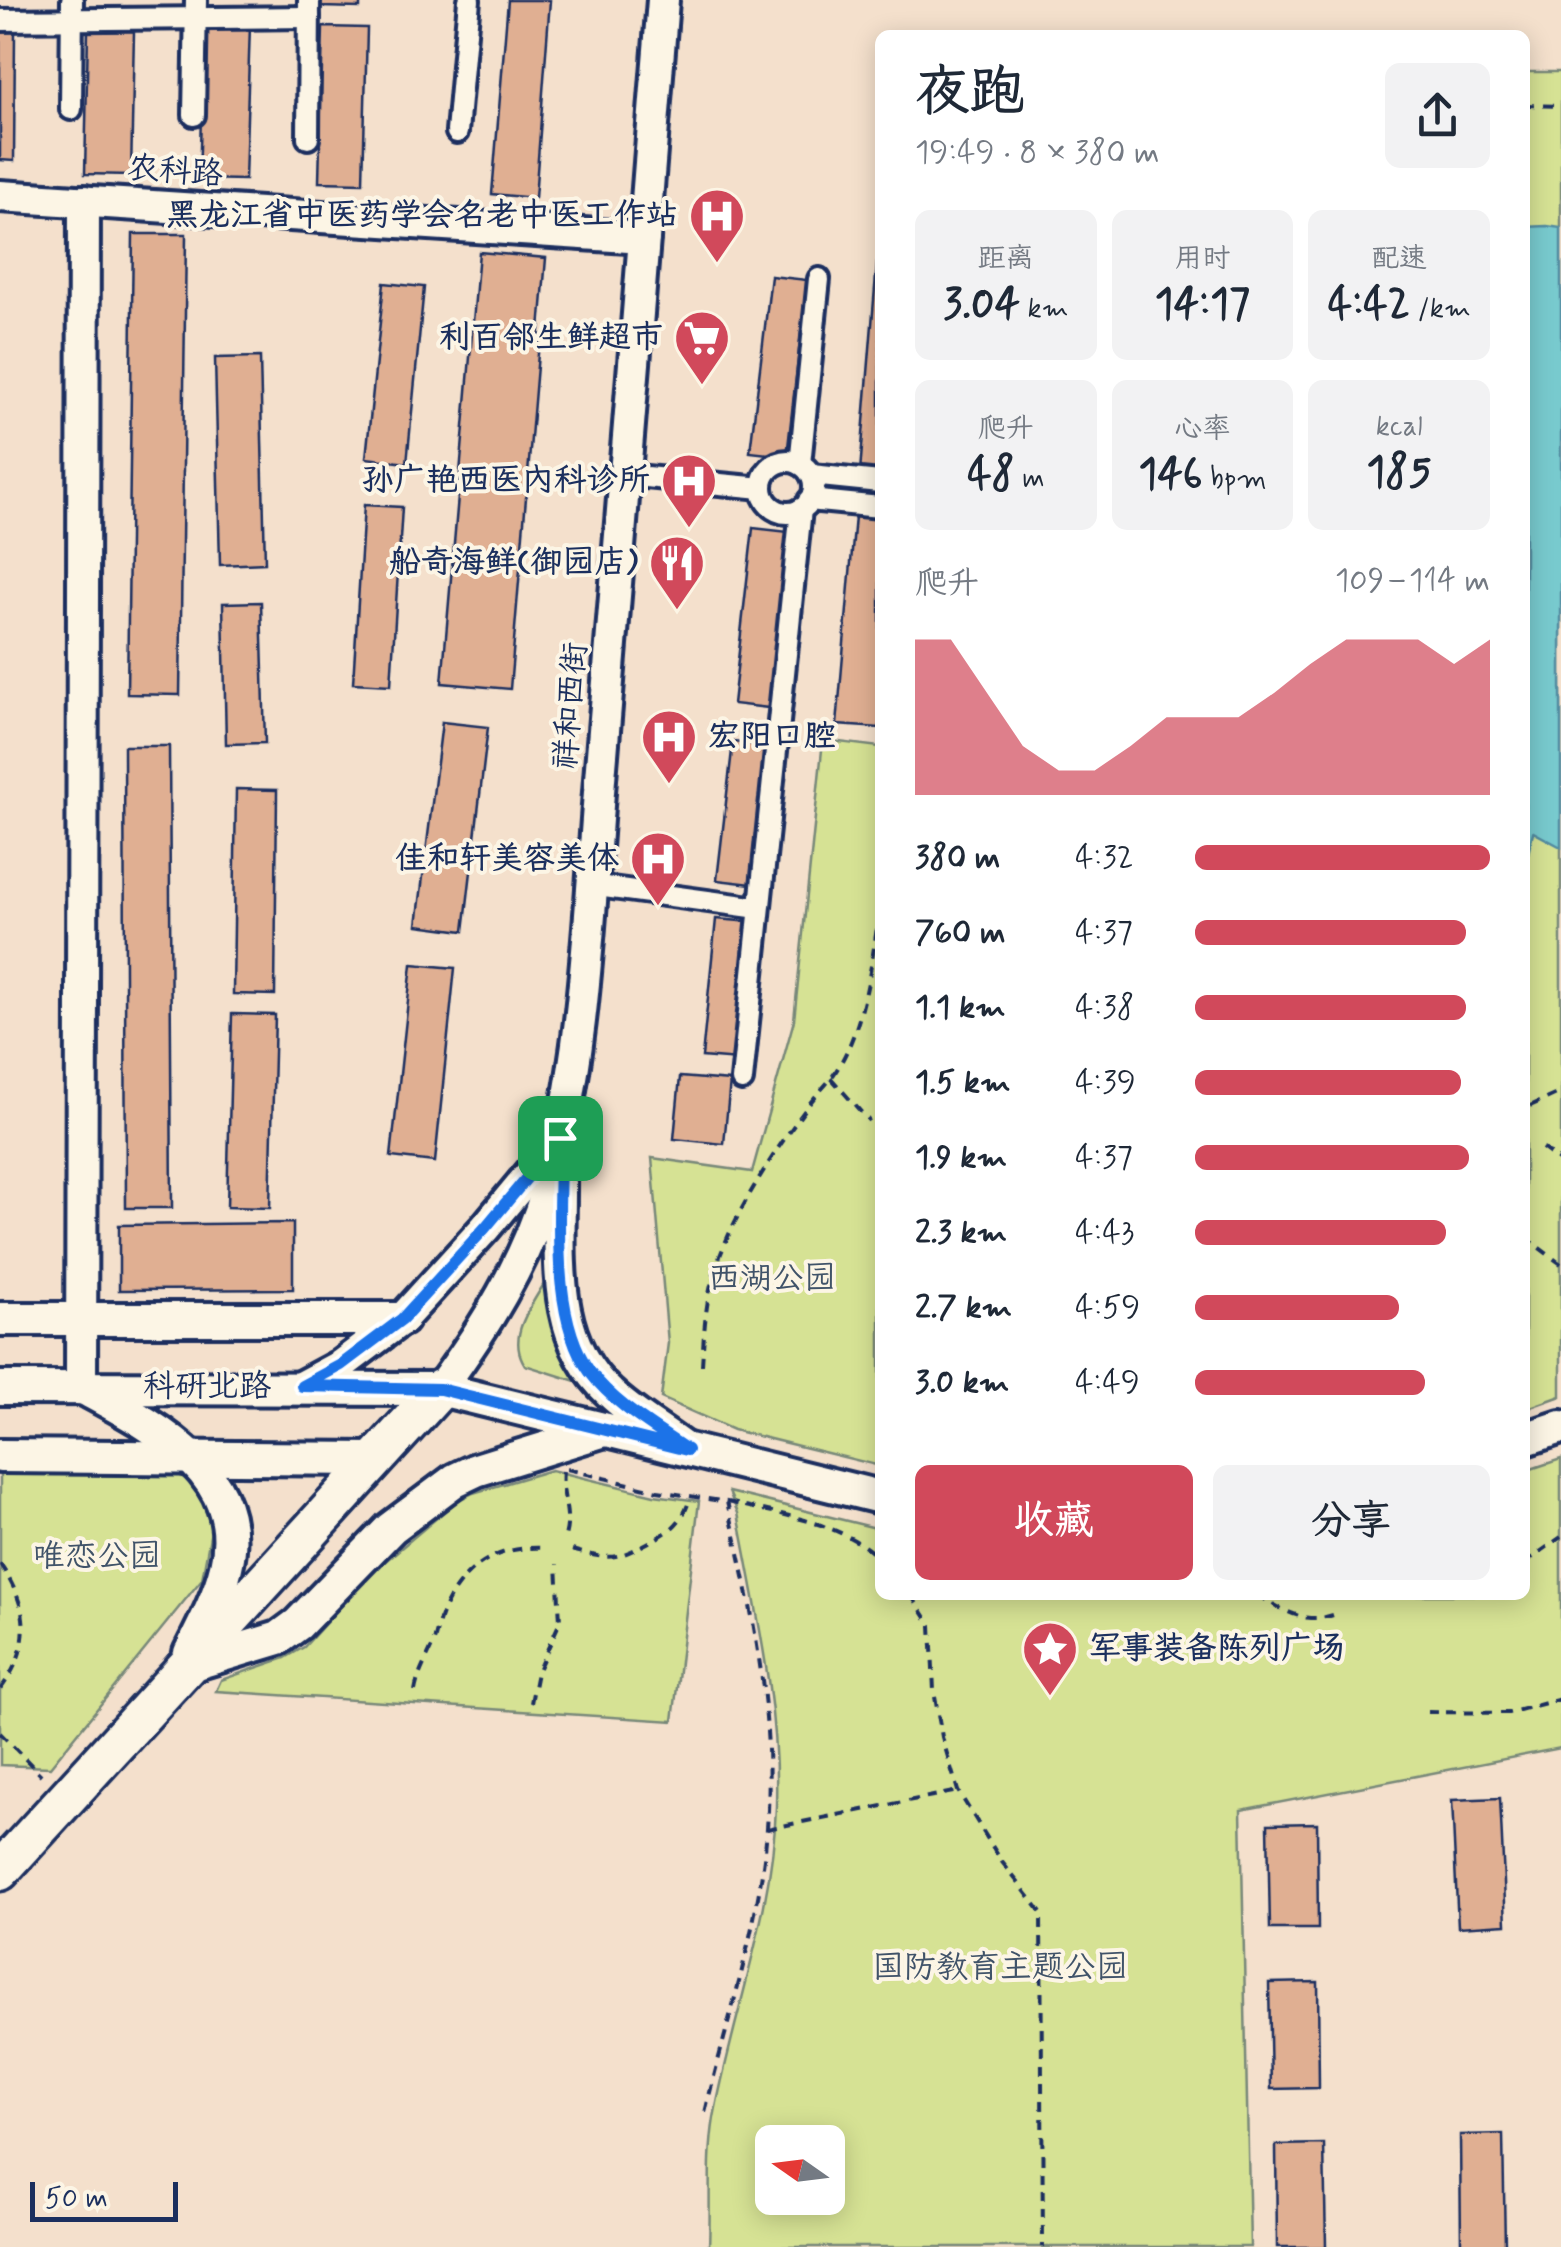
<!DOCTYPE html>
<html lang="zh">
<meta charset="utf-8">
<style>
body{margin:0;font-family:Mynerve,"LXGW WenKai TC",sans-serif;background:#f2f2f3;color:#1f2937;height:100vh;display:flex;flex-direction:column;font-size:38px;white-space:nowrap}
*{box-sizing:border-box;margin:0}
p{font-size:32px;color:#747a83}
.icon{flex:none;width:55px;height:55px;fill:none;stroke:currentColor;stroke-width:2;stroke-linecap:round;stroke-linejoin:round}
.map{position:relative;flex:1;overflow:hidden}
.drawer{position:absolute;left:875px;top:30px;width:655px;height:1570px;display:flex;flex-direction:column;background:#fff;border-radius:15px;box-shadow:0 5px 25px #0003}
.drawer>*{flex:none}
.needle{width:65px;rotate:284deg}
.fabs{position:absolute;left:755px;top:2125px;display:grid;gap:20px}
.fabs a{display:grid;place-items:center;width:90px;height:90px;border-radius:15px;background:#fff;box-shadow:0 5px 25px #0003;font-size:50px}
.scale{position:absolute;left:30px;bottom:25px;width:148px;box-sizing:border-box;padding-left:10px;border:5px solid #1b2f5e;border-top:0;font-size:28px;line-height:35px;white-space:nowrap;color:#1b2f5e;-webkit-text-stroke:8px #fcf5e5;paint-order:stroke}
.pin{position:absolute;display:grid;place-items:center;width:85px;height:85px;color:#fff;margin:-42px;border-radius:20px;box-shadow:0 5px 15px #0006}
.round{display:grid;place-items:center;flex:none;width:105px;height:105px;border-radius:15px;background:#f2f2f3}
.headline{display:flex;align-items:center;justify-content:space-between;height:170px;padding:0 40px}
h1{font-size:55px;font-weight:800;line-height:75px}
.figures{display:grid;grid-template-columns:repeat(3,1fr);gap:15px;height:170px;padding:10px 40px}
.figures div{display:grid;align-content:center;border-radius:15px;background:#f2f2f3;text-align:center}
.figures b{font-size:42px;font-weight:800}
.figures small{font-size:28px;font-weight:400}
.figures p{font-size:28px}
.chart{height:280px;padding:20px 40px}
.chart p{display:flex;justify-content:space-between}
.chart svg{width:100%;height:180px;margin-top:10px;fill:#d1495b;opacity:.7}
.primary-button{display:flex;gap:20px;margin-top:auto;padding:20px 40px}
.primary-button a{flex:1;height:115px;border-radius:15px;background:#d1495b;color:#fff;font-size:40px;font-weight:800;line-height:115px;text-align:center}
.primary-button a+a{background:#f2f2f3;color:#1f2937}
ul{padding:0 40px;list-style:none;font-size:32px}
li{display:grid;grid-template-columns:160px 120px 1fr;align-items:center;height:75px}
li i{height:25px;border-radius:12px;background:#d1495b}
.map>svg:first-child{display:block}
.green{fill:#d6e294;stroke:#788879;stroke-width:2.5;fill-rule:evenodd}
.water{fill:#78cace;stroke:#538ca1;stroke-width:2.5}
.building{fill:#e0af92;stroke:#1b2f5e;stroke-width:2.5}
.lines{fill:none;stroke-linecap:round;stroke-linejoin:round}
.street-casing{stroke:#1b2f5e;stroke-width:28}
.secondary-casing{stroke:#1b2f5e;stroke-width:38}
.primary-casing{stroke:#1b2f5e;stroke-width:40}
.highway-casing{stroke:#1b2f5e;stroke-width:45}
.path{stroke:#1b2f5e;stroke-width:4;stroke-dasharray:10 8;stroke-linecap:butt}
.street{stroke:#fcf5e5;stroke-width:20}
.secondary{stroke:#fcf5e5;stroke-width:30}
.primary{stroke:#fcf5e5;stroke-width:32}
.highway{stroke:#fcf5e5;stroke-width:38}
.route-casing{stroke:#fff;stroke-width:20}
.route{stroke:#1a73e8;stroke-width:12}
.labels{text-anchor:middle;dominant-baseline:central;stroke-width:8;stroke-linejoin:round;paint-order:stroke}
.street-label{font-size:32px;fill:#1b2f5e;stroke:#fcf5e5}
.poi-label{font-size:32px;font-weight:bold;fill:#1b2f5e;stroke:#fcf5e5;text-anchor:end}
.park-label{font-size:32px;fill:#405369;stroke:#fcf5e5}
</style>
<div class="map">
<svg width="1561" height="2247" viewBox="0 0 1561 2247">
<rect width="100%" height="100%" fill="#f4e0cc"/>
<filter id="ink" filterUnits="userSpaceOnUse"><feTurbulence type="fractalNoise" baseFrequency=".01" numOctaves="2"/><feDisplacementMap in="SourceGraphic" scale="20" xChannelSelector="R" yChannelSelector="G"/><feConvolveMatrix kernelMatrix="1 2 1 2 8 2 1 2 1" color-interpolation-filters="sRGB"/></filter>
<g filter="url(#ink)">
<g class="green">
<polygon points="1525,72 1561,72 1561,1396 1525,1409"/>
<polygon points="823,740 880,747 880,1466 733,1430 661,1398 668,1343 652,1158 752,1172 794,1020"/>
<path d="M549,1275L556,1336L582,1383L525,1365C505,1335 534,1303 549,1275Z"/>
<polygon points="0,1459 161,1465 189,1481 205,1502 211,1531 202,1579 50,1767 0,1765"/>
<path d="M1561,1459V1748L1241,1810L1250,2247H709C711,2205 707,2159 714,2118C733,2014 773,1913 776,1806C779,1706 756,1611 738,1513L729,1492L880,1529V1595H1525V1471ZM772,2142H828V2198H772Z"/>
<polygon points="551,1470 654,1495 699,1501 673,1721 216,1691 221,1680 285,1658 304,1647 370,1574 457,1501 473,1493"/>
</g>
<polygon class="water" points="1547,226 1561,228 1561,847 1533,832 1525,867 1525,227"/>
<g class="building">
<polygon points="321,0 360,0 360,8 321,7"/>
<polygon points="508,0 550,0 535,198 492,194"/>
<polygon points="204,24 250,25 245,180 199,179"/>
<polygon points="323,27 367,28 363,183 319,182"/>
<polygon points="0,29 15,29 14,161 0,160"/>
<polygon points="88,30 134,31 131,175 85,174"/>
<polygon points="133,234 186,234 180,695 127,694"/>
<polygon points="479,252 546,258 510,689 442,683"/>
<polygon points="877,263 880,263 880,474 860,472"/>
<polygon points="771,276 807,280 787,456 750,452"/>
<polygon points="384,283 424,287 407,463 366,458"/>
<polygon points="260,357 265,563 220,565 215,358"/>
<polygon points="364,505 402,507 391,685 353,683"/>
<polygon points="855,516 880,518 880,728 837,725"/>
<polygon points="753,528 789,532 769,708 733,704"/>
<polygon points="261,602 265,743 226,744 223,603"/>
<polygon points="442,722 488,727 464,931 417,925"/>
<polygon points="733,742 768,746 752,884 717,880"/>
<polygon points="124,746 169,746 172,1208 126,1208"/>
<polygon points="236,789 277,790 275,995 233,994"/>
<polygon points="716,919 752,922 738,1060 702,1057"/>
<polygon points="412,964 455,968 435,1162 391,1157"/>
<polygon points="232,1014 275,1015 270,1208 227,1207"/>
<polygon points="680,1077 730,1081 724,1144 674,1139"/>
<polygon points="293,1223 293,1289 119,1290 119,1225"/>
<polygon points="1500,1798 1506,1924 1458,1927 1452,1800"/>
<polygon points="1317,1823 1318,1929 1270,1929 1268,1824"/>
<polygon points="1318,1982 1319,2088 1271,2089 1269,1983"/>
<polygon points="1503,2134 1505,2247 1461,2247 1460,2135"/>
<polygon points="1324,2144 1326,2247 1277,2247 1276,2145"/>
</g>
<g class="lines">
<g class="street-casing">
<g id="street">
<polyline points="0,20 309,17"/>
<polyline points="71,109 72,0"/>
<polyline points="194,115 196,0"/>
<polyline points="457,132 469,0"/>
<polyline points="308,138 309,0"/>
<circle cx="788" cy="487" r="26"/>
<polyline points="800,464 819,279"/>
<polyline points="625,475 762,488"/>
<polyline points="811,475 880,482"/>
<polyline points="809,500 880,507"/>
<polyline points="590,885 759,908"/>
<polyline points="742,1080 801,509"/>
</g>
</g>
<g class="secondary-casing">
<g id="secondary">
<polyline points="0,196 644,238"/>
<path d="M560,1176C561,1251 548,1337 610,1393C632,1414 660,1430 684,1448"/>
<polyline points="302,1386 341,1365 402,1319 485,1228 555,1144"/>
<polyline points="81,1387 84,201"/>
<path d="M440,1389C485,1327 525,1264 547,1190C587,1058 590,892 602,755C623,503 643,252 663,0"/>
</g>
</g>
<g class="primary-casing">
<g id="primary">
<polyline points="0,1319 402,1319"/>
<polyline points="0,1388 440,1389 880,1497"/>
<path d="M85,1389C153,1426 249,1473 226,1567C219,1597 204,1625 190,1653"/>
<polyline points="1525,1439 1561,1427"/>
<polyline points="0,1456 376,1459"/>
<polyline points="183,1667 279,1638 298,1624 391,1528 455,1480 476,1470 605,1430"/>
</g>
</g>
<g class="highway-casing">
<polyline id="highway" points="0,1871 440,1389"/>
</g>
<g class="path">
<polyline points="1525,105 1561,106"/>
<polyline points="831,1078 869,1121"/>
<polyline points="1530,1106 1561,1092"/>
<polyline points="1542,1148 1561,1162"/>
<polyline points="1525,1237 1561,1264"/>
<path d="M702,1365C704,1334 705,1304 714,1274C730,1219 773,1153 807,1107C816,1094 828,1084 836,1071C866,1023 871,963 880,909"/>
<path d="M567,1469L658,1491L727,1502C753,1610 775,1716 767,1828C760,1925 727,2019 705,2113"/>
<path d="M563,1471C560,1496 573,1515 564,1539"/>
<path d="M728,1502C780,1515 840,1521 880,1559"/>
<path d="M572,1550C615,1562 618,1558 655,1539C674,1529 684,1519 690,1498"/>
<polyline points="1525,1563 1561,1537"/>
<path d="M0,1564C30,1609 33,1645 0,1690"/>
<polyline points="911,1595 931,1625 934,1691 942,1737 958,1791 1002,1862 1041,1912 1043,2247"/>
<path d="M1257,1595C1282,1609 1303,1625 1333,1615"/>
<path d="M415,1691C418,1674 425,1663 432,1647C437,1634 438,1621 444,1609C464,1565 499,1545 546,1548"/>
<polyline points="531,1703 537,1672 560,1622 557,1564"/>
<polyline points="1428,1712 1508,1713 1561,1699"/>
<polyline points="0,1733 41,1775"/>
<polyline points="767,1829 958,1791"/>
</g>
<use href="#street" class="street"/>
<use href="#secondary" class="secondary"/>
<use href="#primary" class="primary"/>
<use href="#highway" class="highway"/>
</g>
</g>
<g class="lines" filter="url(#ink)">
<g class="route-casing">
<path id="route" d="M560,1138C561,1208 548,1314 590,1372C615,1405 654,1427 687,1450L440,1389L302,1386L341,1365L402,1319L485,1228Z"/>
</g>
<use href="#route" class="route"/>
</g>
<defs>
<g id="hospital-pin" transform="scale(2.875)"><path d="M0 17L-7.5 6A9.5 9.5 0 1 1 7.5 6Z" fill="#d1495b" stroke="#fcf5e5"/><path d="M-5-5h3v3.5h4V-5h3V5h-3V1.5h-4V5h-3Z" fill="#fff"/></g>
<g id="supermarket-pin" transform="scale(2.875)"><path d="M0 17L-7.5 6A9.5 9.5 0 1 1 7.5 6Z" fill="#d1495b" stroke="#fcf5e5"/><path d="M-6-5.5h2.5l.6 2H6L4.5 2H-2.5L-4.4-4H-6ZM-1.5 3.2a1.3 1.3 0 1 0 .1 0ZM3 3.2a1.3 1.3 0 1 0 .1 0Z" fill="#fff"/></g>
<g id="restaurant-pin" transform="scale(2.875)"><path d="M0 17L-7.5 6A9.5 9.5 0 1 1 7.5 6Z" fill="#d1495b" stroke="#fcf5e5"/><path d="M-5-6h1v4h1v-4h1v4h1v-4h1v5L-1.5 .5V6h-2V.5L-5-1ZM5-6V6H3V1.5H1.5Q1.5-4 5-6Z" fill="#fff"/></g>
<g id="sight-pin" transform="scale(2.875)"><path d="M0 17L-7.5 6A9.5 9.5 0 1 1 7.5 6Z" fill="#d1495b" stroke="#fcf5e5"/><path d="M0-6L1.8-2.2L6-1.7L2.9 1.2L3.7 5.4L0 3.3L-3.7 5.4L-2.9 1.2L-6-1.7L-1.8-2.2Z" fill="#fff"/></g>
</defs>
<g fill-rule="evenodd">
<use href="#hospital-pin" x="717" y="216"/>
<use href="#supermarket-pin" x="702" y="338"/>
<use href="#hospital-pin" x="689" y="481"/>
<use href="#restaurant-pin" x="677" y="563"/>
<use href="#hospital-pin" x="669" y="737"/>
<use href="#hospital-pin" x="658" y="859"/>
<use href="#sight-pin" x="1050" y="1649"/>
</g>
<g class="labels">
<g class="street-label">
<text transform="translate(175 172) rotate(4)">农科路</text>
<text transform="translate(571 706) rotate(-85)">祥和西街</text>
<text x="207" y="1387">科研北路</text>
</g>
<g class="poi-label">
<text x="678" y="216">黑龙江省中医药学会名老中医工作站</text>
<text x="663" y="338">利百邻生鲜超市</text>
<text x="650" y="481">孙广艳西医内科诊所</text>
<text x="638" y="563">船奇海鲜(御园店)</text>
<text x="708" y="737" text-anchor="start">宏阳口腔</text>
<text x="619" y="859">佳和轩美容美体</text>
<text x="1089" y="1649" text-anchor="start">军事装备陈列广场</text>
</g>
<g class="park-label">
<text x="772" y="1279">西湖公园</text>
<text x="97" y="1557">唯恋公园</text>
<text x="1000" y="1968">国防教育主题公园</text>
</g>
</g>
</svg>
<div class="fabs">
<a><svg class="needle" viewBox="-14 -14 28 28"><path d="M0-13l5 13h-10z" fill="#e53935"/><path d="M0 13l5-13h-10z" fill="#747a83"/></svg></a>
</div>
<div class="scale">50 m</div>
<div class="pin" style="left:560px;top:1138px;background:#1e9e55"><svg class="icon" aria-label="arrive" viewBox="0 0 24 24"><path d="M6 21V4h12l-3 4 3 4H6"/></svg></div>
<section class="drawer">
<div class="headline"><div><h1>夜跑</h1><p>19:49 · 8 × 380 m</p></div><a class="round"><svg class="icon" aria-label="share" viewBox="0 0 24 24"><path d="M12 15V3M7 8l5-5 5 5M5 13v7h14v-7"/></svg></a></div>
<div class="figures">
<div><p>距离</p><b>3.04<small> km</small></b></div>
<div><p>用时</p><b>14:17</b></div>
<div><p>配速</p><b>4:42<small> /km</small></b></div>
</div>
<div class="figures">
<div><p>爬升</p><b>48<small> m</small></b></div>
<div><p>心率</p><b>146<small> bpm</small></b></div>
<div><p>kcal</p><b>185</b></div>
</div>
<div class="chart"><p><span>爬升</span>109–114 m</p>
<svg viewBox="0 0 160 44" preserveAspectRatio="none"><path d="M0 44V6L10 6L20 19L30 32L40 38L50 38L60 32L70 25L80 25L90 25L100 19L110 12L120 6L130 6L140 6L150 12L160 6V44z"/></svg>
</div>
<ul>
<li><b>380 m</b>4:32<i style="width:100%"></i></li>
<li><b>760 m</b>4:37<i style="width:92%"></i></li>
<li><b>1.1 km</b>4:38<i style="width:92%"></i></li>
<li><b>1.5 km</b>4:39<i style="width:90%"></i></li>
<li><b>1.9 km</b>4:37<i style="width:93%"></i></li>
<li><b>2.3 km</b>4:43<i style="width:85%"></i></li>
<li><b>2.7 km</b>4:59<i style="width:69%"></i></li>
<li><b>3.0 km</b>4:49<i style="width:78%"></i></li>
</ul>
<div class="primary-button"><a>收藏</a><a>分享</a></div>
</section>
</div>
